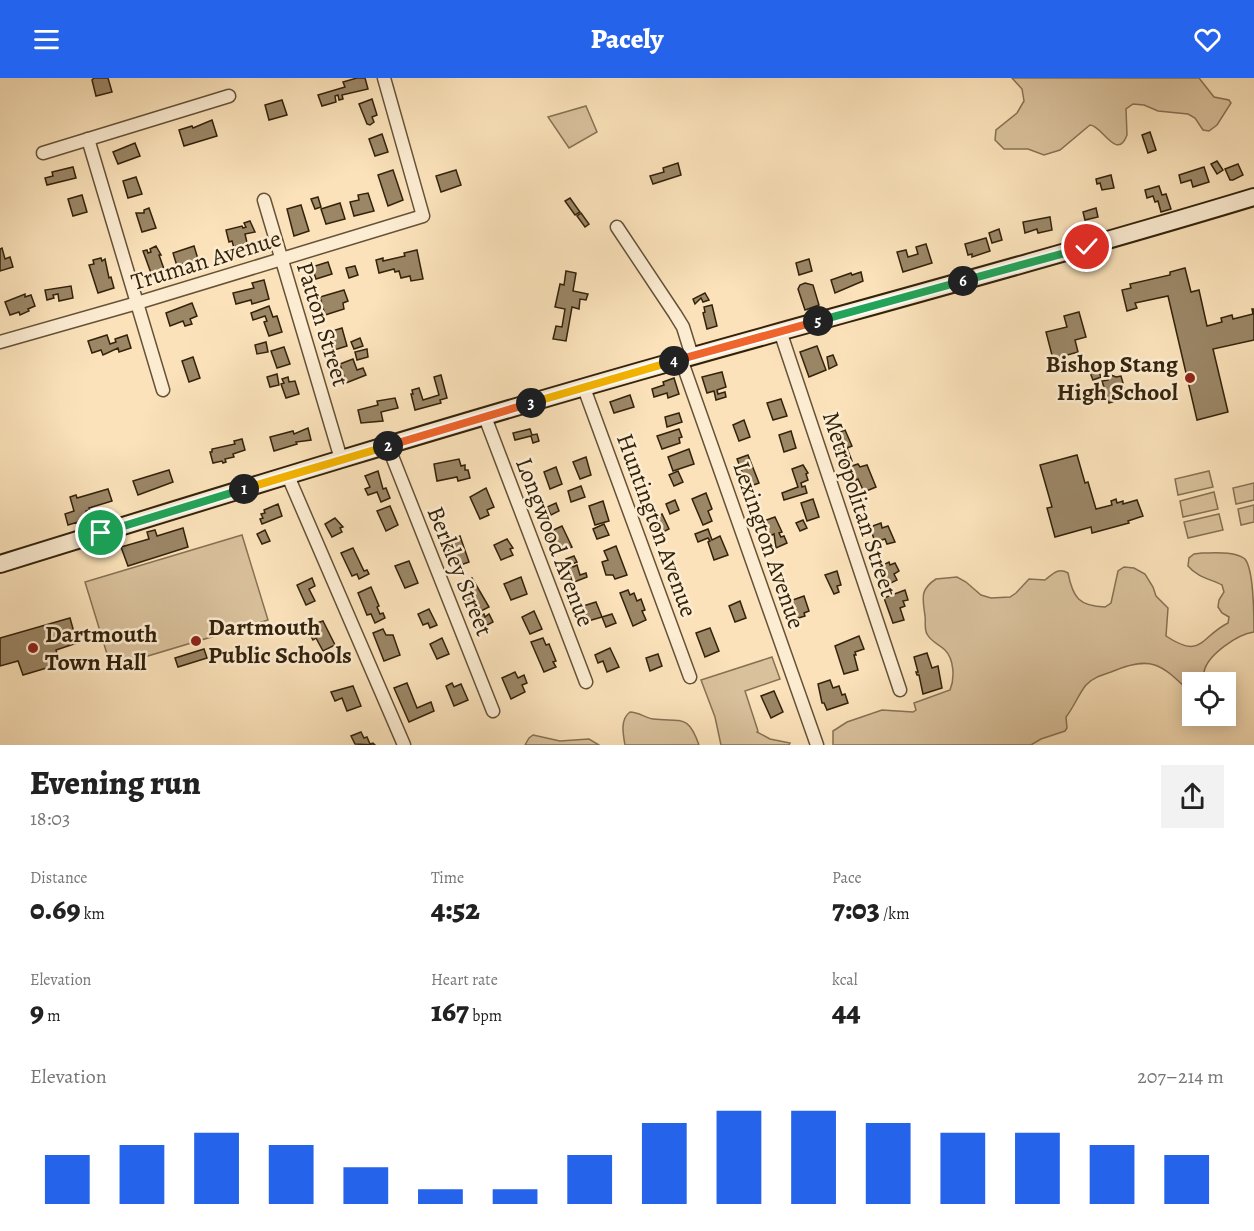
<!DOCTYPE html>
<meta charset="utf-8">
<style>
body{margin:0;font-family:Alegreya,serif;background:#f2f2f2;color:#222;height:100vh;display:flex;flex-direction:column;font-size:22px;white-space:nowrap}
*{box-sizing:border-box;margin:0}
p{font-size:20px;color:#767676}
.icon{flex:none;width:33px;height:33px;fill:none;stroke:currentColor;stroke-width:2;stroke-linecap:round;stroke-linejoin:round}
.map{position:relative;height:667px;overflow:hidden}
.drawer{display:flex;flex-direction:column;background:#fff;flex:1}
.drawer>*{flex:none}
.buttons{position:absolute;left:1182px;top:594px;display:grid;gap:12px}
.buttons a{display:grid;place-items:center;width:54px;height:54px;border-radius:0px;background:#fff;box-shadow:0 3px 15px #0003;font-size:30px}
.pin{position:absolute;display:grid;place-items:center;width:51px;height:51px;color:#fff;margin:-26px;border:3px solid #fff;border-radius:50%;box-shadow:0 2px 6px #0007}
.km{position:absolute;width:30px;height:30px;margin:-15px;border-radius:50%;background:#222;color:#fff;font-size:16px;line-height:30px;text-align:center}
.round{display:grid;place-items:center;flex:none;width:63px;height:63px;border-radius:0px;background:#f2f2f2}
.headline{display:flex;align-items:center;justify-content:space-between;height:102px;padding:0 30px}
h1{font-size:33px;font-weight:800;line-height:45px}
.figures{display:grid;grid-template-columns:repeat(3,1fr);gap:9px;height:102px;padding:6px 30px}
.figures div{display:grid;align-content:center}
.figures b{font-size:30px;font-weight:800}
.figures small{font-size:16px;font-weight:400}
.figures p{font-size:16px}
.chart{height:168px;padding:12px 30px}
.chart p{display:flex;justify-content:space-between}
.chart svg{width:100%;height:108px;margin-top:6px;stroke:#2563eb;stroke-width:6}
header{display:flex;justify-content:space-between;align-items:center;height:78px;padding:0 30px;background:#2563eb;color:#fff;font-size:27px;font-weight:800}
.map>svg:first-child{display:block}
.green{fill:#d9c19c;stroke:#867254;stroke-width:1.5}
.building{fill:#9b8666;stroke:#33220b;stroke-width:1.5}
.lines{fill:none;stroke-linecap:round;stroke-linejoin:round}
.street-casing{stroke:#655237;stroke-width:15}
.secondary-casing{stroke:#33220b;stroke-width:20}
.street{stroke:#fcecd2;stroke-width:12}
.secondary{stroke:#fcecd2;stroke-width:16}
.split-1-casing{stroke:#fff;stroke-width:12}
.split-2-casing{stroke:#fff;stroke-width:12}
.split-3-casing{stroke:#fff;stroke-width:12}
.split-4-casing{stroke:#fff;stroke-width:12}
.split-5-casing{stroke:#fff;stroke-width:12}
.split-6-casing{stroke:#fff;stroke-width:12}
.split-7-casing{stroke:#fff;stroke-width:12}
.split-1{stroke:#22a559;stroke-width:8}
.split-2{stroke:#f5b400;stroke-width:8}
.split-3{stroke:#f0652b;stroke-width:8}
.split-4{stroke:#f5b400;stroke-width:8}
.split-5{stroke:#f0652b;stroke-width:8}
.split-6{stroke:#22a559;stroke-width:8}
.split-7{stroke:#22a559;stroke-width:8}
.poi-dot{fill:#8f2418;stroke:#fcecd2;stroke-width:2}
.labels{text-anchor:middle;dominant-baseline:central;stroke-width:5;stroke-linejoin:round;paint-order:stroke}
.street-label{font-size:24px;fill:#33220b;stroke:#fcecd2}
.poi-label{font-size:24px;font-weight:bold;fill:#33220b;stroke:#fcecd2;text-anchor:start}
</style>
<header><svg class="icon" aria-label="menu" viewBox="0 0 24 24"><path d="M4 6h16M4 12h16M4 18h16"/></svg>Pacely<svg class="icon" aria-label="heart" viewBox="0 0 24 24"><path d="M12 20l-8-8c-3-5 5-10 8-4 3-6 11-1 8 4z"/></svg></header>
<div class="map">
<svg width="1254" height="667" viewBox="0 0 1254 667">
<rect width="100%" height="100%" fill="#fbe2ba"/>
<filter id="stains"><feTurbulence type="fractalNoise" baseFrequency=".00333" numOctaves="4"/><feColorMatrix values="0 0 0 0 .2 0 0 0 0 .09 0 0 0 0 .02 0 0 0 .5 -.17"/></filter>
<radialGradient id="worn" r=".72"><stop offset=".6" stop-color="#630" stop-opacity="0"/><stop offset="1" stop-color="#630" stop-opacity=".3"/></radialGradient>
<g class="green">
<path d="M1012,0H1199L1214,19L1229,22L1231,25L1217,47L1209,53L1203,52L1195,40L1188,36L1158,33L1144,27L1133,26L1126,31L1127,57C1117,84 1102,47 1090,47L1060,72L1044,77L1028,71H1004L995,62L996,52L1017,35L1024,23L1022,11Z"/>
<polygon points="586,28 597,54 569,70 548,39"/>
<polygon points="1209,393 1213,409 1178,417 1175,401"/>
<polygon points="1254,405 1254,422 1236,426 1233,410"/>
<polygon points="1214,414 1218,431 1183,439 1180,423"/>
<polygon points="1254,427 1254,444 1241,447 1238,431"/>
<polygon points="1219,436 1223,452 1188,460 1184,444"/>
<polygon points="242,457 268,542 111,589 85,504"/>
<path d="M1202,475C1215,475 1234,473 1245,481C1254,492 1254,536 1254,554C1238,556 1207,577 1204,594L1209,604H1192V616C1162,587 1153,576 1111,594C1102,597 1092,600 1086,607C1078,617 1074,629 1066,639L1067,650L1065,653L1041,661L1031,667H833V653L847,644L882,632L913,634L916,632L914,625L950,612C955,600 954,581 945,572C939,566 931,564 927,556C924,551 926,544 925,538C923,521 919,512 936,501L957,499L966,504L981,517L991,520L1010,519L1016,515L1029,501L1045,502C1053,496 1058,489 1068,495C1073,520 1079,528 1105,529L1111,525L1118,493L1124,489L1134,490L1145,496L1153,509L1156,518L1168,530L1166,558C1202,582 1200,559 1228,545L1229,539L1222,535L1218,529L1219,522L1224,514L1222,507C1210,501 1197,499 1188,488L1189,480L1194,476Z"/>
<polygon points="772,579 780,601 745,613 758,653 757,654 770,661 790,665 789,667 721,667 715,639 701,602"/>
<path d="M630,634C639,634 645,640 653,641C682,644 688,636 699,667H625C623,656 620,641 630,634Z"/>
<polygon points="533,657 560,663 589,661 599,667 525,667 529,660"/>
</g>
<g class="building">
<polygon points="94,0 108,0 112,14 96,18 92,2"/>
<polygon points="357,0 365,0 368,11 342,17 343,21 339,22 338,17 335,18 336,24 322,28 318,17 345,9 343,4"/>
<polygon points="372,21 377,37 372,39 374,44 370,47 367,46 359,26"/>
<polygon points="282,22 287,37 269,42 265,27"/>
<polygon points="212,42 217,58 184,68 179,52 192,48 193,50"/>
<polygon points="1150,54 1156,72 1148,75 1142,57"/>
<polygon points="382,56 388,74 375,78 369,61"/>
<polygon points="135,65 140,78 118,86 113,74"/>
<polygon points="1217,83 1223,92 1217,96 1211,86"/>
<polygon points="678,85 681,97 653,106 650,98 664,94 663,90"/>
<polygon points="1238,86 1243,97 1233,102 1230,102 1225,91"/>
<polygon points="73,89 76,100 47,107 45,100 53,98 52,94"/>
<polygon points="1204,89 1209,104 1193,109 1191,102 1181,105 1179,97"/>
<polygon points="393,92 403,122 388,128 378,97"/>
<polygon points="456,92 461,107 441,114 436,98"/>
<polygon points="1111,97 1114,110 1102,112 1100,105 1097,106 1096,101"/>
<polygon points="136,99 142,116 128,120 123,103"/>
<polygon points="1159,108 1162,117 1166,116 1171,131 1161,134 1158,123 1155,124 1153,118 1147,120 1145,112"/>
<polygon points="368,115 374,133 354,138 350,124 359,122 358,117"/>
<polygon points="82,117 87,134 73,138 68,121"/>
<polygon points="318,119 321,129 315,131 311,121"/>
<polygon points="570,120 580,134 575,137 565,123"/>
<polygon points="340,125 345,141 326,146 321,131"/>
<polygon points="301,127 309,153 294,158 287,131"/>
<polygon points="149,130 156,150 142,154 136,135 144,135 144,132"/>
<polygon points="1096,130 1098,139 1085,142 1083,134"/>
<polygon points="581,135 589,146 585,149 577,138"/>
<polygon points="1050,139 1052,152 1038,155 1037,151 1025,155 1023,144"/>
<polygon points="250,143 255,154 245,156 248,169 238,172 237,169 234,170 232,163 229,164 226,152 242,148 243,150 246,149 244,145"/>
<polygon points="999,151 1002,162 992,165 989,155"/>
<polygon points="986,160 990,173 972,179 972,176 968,177 965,166"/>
<polygon points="926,166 932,185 903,194 897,174 906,172 908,179 918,176 916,169"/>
<polygon points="156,168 161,177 159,177 164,191 151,195 143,173 147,172 148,175 151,174 150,171"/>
<polygon points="194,168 198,181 177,188 173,175"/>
<polygon points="2,170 5,181 10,179 13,189 0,193 0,171"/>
<polygon points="417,172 423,201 411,203 410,198 401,200 399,193 395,194 394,191 379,195 376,182 383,180 383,183 405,178 404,175"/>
<polygon points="101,180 102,183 105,181 109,200 111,199 114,210 98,215 89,187 94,186 93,182"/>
<polygon points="809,181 812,193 799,197 796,185"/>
<polygon points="328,184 332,196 316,201 312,189"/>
<polygon points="355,188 358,197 349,200 346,190"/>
<polygon points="1185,190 1191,214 1199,212 1207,248 1222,244 1221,240 1232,237 1233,241 1253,236 1252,231 1254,231 1254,262 1213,271 1228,334 1197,342 1168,218 1135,225 1137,230 1127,233 1122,212 1131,210 1130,206 1170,197 1170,194"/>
<polygon points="566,193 576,195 573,213 588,216 586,222 580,221 579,231 572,229 566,263 553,261 556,248 562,249 565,231 555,229 560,206 564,207"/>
<polygon points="861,194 863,203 835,215 831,202 851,195 852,197"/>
<polygon points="264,202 269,221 252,226 251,222 236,226 233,215 254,210 252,205"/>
<polygon points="805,205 813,207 819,227 805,232 798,211 800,207"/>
<polygon points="71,208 73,220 59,223 58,216 53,217 54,220 47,222 45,212"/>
<polygon points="344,212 348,223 343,225 344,231 325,237 320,219"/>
<polygon points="705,215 709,222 703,224 701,220 695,226 693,221"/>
<polygon points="25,216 25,219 31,217 35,228 28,231 29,233 20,237 19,234 10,237 5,224"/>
<polygon points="192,225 197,238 190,241 192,246 185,248 183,243 170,248 166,235"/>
<polygon points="712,227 717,248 707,251 703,235 705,234 704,229"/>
<polygon points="269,228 273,239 277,238 282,254 269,258 264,244 267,243 265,238 253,242 251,235"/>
<polygon points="1079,234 1086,259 1075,262 1078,274 1053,281 1046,254 1067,249 1064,238"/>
<polygon points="342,250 347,268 334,272 329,254"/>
<polygon points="107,257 110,266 116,264 115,261 127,257 131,270 119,274 118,270 103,277 101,272 92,275 88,263"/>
<polygon points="360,260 363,268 354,271 351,264"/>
<polygon points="266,264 268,274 257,276 255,267"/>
<polygon points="817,268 826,292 809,299 800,274"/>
<polygon points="284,269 290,286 277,290 271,273"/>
<polygon points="367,271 368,279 357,282 355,274"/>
<polygon points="833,277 837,287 829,291 827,279"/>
<polygon points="193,279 200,300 189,304 182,283"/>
<polygon points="353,281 357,292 363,290 366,297 346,305 340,286"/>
<polygon points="1097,289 1101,299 1093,302 1089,292"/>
<polygon points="722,294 726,309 717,312 718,316 725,314 726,319 716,322 714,313 707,315 702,299"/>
<polygon points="277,296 279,307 270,309 267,299"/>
<polygon points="441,297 447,320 440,322 441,325 415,332 411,316 413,316 412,312 419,310 423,322 439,317 434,299"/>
<polygon points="1111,297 1116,299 1121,298 1127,319 1109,325 1102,303 1108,302"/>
<polygon points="288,299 289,304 295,303 299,316 286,320 281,306 284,305 282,301"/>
<polygon points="674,300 679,316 668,320 667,315 654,319 652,311 664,307 663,304"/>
<polygon points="630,317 634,329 614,335 610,324"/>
<polygon points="395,320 398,330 381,334 383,343 361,345 358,332 378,327 377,323"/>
<polygon points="781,321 787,338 773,342 767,325"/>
<polygon points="679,335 682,344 667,349 665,339"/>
<polygon points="744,342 750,359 739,363 733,347"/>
<polygon points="308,350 311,362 296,364 297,366 274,373 270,359 293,353 294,356"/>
<polygon points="530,351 532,357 537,356 539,363 533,365 531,358 515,362 513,355"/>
<polygon points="679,351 682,359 679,360 680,365 662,371 657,358"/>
<polygon points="845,352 852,368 847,370 852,383 844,386 833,357"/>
<polygon points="791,353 796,370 784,374 779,357"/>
<polygon points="242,361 245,372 233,376 234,379 225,381 226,384 223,385 222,383 213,385 210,374 212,374 212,371 235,366 234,363"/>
<polygon points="689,371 694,386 673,393 668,379"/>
<polygon points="748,377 759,405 748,409 737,381"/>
<polygon points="1077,377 1085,405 1088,404 1096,431 1112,427 1111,423 1116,421 1117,425 1123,423 1123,426 1137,422 1143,438 1128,443 1129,445 1092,455 1091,449 1055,459 1047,430 1052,429 1040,387"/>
<polygon points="586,379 591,397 580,401 573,384"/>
<polygon points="459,381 461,388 465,387 465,392 468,392 470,400 458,403 457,399 437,403 434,386"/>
<polygon points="858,386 860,389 867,387 876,409 864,414 858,401 852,404 846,390"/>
<polygon points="803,387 808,395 806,396 808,402 801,405 802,409 805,408 807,415 784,422 782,415 798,409 792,391"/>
<polygon points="556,389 562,406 550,411 544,394"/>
<polygon points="169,392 173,404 138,417 133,403"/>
<polygon points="378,393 383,411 386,410 390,420 381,424 377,414 368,417 365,411 370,409 365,398"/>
<polygon points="678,393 683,404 674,408 669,397"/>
<polygon points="581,408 585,419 571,424 568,413"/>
<polygon points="486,410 494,429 487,432 489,437 480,441 470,419"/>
<polygon points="108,411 112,423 89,430 90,432 86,433 89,444 78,448 78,444 68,447 65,436 74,433 70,419 76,417 77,420"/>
<polygon points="706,415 712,431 708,433 712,443 703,447 692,421"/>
<polygon points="813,421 819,439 807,443 801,425"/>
<polygon points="675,422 679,432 670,436 666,426"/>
<polygon points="603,423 609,443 595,447 589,428"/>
<polygon points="556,425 559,433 551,437 547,429"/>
<polygon points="278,426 282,438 262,446 260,441 263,440 261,436 265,435 264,432"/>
<polygon points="390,428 398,447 386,453 377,433"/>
<polygon points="662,436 669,451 659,456 652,441"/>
<polygon points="775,439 782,454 779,455 781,459 784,458 787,465 776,470 774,456 768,459 761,444"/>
<polygon points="335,440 343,449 340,450 342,454 332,459 325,446"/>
<polygon points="803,442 807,450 800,453 796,445"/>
<polygon points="881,445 882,450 888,448 895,464 887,466 885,461 875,464 870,449"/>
<polygon points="604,446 609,457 597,461 593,451"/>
<polygon points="562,448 572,469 561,473 558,465 556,466 554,463 551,465 547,455"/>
<polygon points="183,450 188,469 128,488 121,469 149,461 147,454 155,452 157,458"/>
<polygon points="708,451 712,462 720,458 728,477 714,482 708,464 710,463 708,460 698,464 695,456"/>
<polygon points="265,452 270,463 262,466 257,456"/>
<polygon points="460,458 469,484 455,489 445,464"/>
<polygon points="507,461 513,470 510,471 513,477 501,482 494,467"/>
<polygon points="616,468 627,497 615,501 613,497 606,497 602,484 608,482 604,473"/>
<polygon points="353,470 364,493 367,492 369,496 359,501 357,496 352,498 341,475"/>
<polygon points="574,478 577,484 572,486 573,489 577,487 580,497 586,495 587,499 569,506 566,497 568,496 566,491 570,490 566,481"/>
<polygon points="409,483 418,505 405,510 395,488"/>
<polygon points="889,484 890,487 895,485 899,493 894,496 897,502 885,508 877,490"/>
<polygon points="837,493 841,507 837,508 839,514 834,516 825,497"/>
<polygon points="521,499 527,516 511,522 504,506"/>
<polygon points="312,500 315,508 309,511 315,523 306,527 297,507"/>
<polygon points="472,500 489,529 479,534 474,524 469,526 459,506"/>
<polygon points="371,509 379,528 377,529 380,536 383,535 385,540 375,545 371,536 367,537 358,515"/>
<polygon points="628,512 630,517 634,515 637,523 641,521 645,532 642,533 646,542 633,548 620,515"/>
<polygon points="905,512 908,522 903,523 905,528 900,530 904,542 893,545 884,520"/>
<polygon points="804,518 809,533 804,535 805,538 792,542 787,528 791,526 790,523"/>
<polygon points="740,523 746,540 735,544 729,528"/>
<polygon points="596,524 602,539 588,543 586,537 583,538 580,529"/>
<polygon points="429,531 437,547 430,550 428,545 423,547 418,536"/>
<polygon points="534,533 542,551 530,556 522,539"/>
<polygon points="484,536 485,539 489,536 493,544 478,552 473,542"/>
<polygon points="612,536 616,545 606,549 602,539"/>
<polygon points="70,540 77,565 56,572 60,586 23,597 18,583 0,588 0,560"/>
<polygon points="323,543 335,567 323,573 316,560 313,562 308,553 310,552 308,548"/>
<polygon points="710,550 719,573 705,579 696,555"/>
<polygon points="383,551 386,557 393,557 400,577 384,583 373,555"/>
<polygon points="859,558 864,571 855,574 856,577 854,577 858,592 844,596 835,568"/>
<polygon points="442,560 449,576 437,581 430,566"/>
<polygon points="543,560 546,567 549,566 556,583 553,584 556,589 544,594 531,564"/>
<polygon points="610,570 619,589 607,594 603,583 598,585 595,577"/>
<polygon points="204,571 207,580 178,589 175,580"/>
<polygon points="927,575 932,590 938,588 942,610 923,616 919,597 917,597 916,594 918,594 914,579"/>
<polygon points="658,576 662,588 650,593 646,580"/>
<polygon points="515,594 518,600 524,597 527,605 522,607 525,614 511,621 502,600"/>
<polygon points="830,602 833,610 839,608 842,617 845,616 848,625 827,632 824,625 822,625 818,606"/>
<polygon points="407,605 417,630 431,624 434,633 409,644 394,610"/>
<polygon points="452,605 454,609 461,606 468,622 454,628 446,608"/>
<polygon points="353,608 361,628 347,633 342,620 335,623 331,614"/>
<polygon points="774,613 783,634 771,640 761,618"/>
<polygon points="361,654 364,660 367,659 370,666 373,665 375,667 355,666 351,658"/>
</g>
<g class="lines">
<g class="street-casing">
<g id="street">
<polyline points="88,61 163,312"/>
<polyline points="43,75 229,18"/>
<polyline points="264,122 341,381"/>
<polyline points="617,149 675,236 683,249 692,278"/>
<polyline points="780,253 900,612"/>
<polyline points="0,264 137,225 423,138 384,0"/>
<polyline points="681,281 817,667"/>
<polyline points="584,310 690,599"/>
<polyline points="485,339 586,604"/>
<polyline points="388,368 493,633"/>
<polyline points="288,398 404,667"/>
</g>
</g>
<g class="secondary-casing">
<path id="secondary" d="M0,486C226,416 452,346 679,282C871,228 1063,177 1254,119"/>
</g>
<use href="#street" class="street"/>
<use href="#secondary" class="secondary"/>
</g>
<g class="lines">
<g class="split-1-casing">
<polyline id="split-1" points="101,455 244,411"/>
</g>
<g class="split-2-casing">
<polyline id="split-2" points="244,411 388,368"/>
</g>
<g class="split-3-casing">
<polyline id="split-3" points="388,368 531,325"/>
</g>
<g class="split-4-casing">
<polyline id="split-4" points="531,325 674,283"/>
</g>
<g class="split-5-casing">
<polyline id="split-5" points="674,283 818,243"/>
</g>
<g class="split-6-casing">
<polyline id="split-6" points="818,243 963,203"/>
</g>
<g class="split-7-casing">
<polyline id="split-7" points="963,203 1087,169"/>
</g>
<use href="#split-1" class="split-1"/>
<use href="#split-2" class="split-2"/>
<use href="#split-3" class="split-3"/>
<use href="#split-4" class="split-4"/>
<use href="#split-5" class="split-5"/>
<use href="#split-6" class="split-6"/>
<use href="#split-7" class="split-7"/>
</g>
<g class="poi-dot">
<circle cx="1190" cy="300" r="6"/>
<circle cx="196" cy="563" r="6"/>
<circle cx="33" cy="570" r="6"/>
</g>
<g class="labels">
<g class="street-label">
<text transform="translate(206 182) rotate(-17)">Truman Avenue</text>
<text transform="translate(323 246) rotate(73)">Patton Street</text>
<text transform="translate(860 426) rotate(72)">Metropolitan Street</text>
<text transform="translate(657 447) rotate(70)">Huntington Avenue</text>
<text transform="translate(555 464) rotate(69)">Longwood Avenue</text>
<text transform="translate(769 467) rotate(71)">Lexington Avenue</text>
<text transform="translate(460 493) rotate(68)">Berkley Street</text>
</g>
<g class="poi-label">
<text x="1178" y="286" text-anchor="end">Bishop Stang<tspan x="1178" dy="28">High School</tspan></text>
<text x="208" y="549">Dartmouth<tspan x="208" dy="28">Public Schools</tspan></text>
<text x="45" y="556">Dartmouth<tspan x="45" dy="28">Town Hall</tspan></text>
</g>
</g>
<rect width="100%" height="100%" filter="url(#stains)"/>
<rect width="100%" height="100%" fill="url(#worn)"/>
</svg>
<div class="buttons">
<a><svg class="icon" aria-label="locate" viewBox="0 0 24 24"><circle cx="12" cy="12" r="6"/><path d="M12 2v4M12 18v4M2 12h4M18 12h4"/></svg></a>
</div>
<div class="pin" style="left:101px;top:455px;background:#1e9e55"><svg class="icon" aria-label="arrive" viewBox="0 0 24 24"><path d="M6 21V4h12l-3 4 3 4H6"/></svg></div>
<div class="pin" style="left:1087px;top:169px;background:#d93025"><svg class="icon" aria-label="check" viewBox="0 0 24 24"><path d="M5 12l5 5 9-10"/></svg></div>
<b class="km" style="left:244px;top:411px">1</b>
<b class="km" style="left:388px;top:368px">2</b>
<b class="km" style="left:531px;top:325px">3</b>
<b class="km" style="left:674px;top:283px">4</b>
<b class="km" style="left:818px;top:243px">5</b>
<b class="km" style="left:963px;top:203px">6</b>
</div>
<section class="drawer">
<div class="headline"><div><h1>Evening run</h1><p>18:03</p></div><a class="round"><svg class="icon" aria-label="share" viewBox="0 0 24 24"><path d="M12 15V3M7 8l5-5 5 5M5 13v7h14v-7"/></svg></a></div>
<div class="figures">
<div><p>Distance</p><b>0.69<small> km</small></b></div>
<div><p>Time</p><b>4:52</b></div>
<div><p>Pace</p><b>7:03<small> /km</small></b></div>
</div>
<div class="figures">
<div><p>Elevation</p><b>9<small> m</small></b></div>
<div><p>Heart rate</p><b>167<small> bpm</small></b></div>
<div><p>kcal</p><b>44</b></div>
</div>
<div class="chart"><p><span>Elevation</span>207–214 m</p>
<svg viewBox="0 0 160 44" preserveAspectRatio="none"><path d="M5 44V24M15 44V20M25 44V15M35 44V20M45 44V29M55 44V38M65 44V38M75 44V24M85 44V11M95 44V6M105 44V6M115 44V11M125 44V15M135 44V15M145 44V20M155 44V24"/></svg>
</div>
</section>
